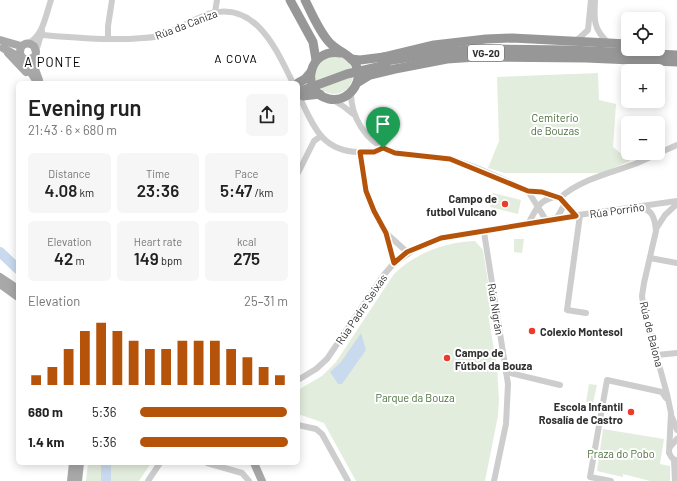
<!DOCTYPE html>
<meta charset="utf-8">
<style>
body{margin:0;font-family:Barlow,sans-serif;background:#f6f6f6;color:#222;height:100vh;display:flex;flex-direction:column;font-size:15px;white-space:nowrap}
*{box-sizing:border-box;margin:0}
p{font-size:13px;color:#767676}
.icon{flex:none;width:22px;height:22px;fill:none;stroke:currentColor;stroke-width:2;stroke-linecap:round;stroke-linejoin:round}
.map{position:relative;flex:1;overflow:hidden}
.panel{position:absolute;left:16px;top:81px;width:284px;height:384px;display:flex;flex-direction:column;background:#fff;border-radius:6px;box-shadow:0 2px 10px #0003}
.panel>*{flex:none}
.fabs{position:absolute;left:621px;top:12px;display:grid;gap:8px}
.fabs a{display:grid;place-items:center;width:44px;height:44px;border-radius:6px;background:#fff;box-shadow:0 2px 10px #0003;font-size:20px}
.pin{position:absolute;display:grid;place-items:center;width:34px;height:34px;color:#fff;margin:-41px -17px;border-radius:50% 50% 50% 0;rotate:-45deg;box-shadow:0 0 4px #0007}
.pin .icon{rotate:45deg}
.round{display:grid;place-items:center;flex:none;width:42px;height:42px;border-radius:6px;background:#f6f6f6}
.overview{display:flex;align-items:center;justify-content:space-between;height:68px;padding:0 12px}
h1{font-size:22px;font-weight:600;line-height:30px}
.stats{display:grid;grid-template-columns:repeat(3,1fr);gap:6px;height:68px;padding:4px 12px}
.stats div{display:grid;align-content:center;border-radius:6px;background:#f6f6f6;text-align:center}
.stats b{font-size:17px;font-weight:600}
.stats small{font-size:11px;font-weight:400}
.stats p{font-size:11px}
.chart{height:112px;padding:8px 12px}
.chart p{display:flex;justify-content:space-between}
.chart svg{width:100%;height:72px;margin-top:4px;stroke:#b45309;stroke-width:6}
ul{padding:0 12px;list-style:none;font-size:13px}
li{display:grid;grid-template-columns:64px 48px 1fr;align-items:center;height:30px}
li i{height:10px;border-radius:5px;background:#b45309}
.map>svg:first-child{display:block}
.green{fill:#e3eddd}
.water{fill:#c9daee}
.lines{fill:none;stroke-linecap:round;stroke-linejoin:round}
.river{stroke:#c9daee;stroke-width:10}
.minor{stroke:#cdcdcd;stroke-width:6}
.major{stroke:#a8a8a8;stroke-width:8}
.highway{stroke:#979797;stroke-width:9}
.highway-bridge{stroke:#979797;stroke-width:9}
.route-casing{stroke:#fff;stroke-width:8}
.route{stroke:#b45309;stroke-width:5}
.poi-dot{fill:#ed3b2b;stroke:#fff;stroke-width:1.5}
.labels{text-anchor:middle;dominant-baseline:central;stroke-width:4;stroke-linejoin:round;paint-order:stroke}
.shield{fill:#fff;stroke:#6e6e6e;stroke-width:1}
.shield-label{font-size:10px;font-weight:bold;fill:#303030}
.street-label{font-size:11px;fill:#303030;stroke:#fff}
.park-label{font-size:11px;fill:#4b6e3b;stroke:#fff}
.poi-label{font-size:11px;font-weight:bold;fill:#303030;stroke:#fff;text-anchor:end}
.neighbourhood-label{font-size:12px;letter-spacing:1px;fill:#000;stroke:#fff}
.quarter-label{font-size:13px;letter-spacing:1px;fill:#000;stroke:#fff}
</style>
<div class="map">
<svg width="677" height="481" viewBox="0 0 677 481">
<rect width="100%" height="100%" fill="#fff"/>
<g class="green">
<circle cx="334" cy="75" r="19"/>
<polygon points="598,73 599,100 616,104 613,147 630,161 602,173 504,173 488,168 499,141 497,77"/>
<polygon points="493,193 521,200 518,214 490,207"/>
<polygon points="514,239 524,239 522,253 514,252"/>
<path d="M475,241L483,250L493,313L492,318L489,320L497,367L499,400L498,416L485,481H356L324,423L298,414V390L322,376L336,362L394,274C415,253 446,242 475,241Z"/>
<polygon points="589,384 597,385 593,403 586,402"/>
<polygon points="603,429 664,439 660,464 670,466 670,481 650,481 623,474 623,477 597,471"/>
<polygon points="88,463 151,463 139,481 86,481"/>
</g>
<polygon class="water" points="361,333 366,350 342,384 338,384 330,372 341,362"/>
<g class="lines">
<g class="river">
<polyline points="0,252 18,269"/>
<polyline points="106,463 106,481"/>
</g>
<g class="minor">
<path d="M595,0C594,19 593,30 609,43"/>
<polyline points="215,12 217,0"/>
<path d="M42,35C81,38 123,42 161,36C177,29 192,20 208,14C256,0 276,49 293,83"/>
<polyline points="108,38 108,26 112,0"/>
<polyline points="576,41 588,30 591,0"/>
<path d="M28,43C43,37 46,14 51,0"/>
<polyline points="36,52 42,31"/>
<path d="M351,93C351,106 354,116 361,127C383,162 415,151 449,159C473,164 506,181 528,191L542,192L560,198L576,216"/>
<path d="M298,94C313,124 320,151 359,152C368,152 375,152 383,148"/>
<polyline points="333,100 343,106 353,114"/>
<polyline points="360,152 366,191 373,211 386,233 394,263"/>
<polyline points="298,173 314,141 321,136"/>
<polyline points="528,191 546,220"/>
<path d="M560,198C577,181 612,172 635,164C649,158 663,151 677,145"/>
<path d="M640,207C653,210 655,219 656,231L644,283L642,296L644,310L667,394L671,413L669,453L672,458L677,461"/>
<polyline points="580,215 567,310 586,313"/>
<polyline points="557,218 564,205"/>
<path d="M528,224C536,210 538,201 554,197"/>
<polyline points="656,229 665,215 677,204"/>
<polyline points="484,232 508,384 506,424 494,481"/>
<polyline points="386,233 407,252"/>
<polyline points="650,258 677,263"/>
<polyline points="657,355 677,353"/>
<polyline points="506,372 560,385"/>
<polyline points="298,380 316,369 327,359 383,276 394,263 420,246 441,238 557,218 677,201"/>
<polyline points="672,417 677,430"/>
<polyline points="298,425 316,429 322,434 348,481"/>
<polyline points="670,447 677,439"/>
<polyline points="674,460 675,481"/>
<polyline points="207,463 242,473 249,481"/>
<polyline points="148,481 160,463"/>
<polyline points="611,481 590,477 607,380 662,392 666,398"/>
</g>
<g class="major">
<polyline points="0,40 21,46"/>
<path d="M3,48C11,53 19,57 27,60L35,57L36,52L34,46C27,41 20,44 20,53C24,64 31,73 38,83"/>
<polyline points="8,53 26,72"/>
<polyline points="35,57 35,69 39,80"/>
<polyline points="0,277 18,289"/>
<polyline points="0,284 18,297"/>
<polyline points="254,463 262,481"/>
<polyline points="71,481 73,463"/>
<polyline points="78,481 80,463"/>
</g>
<g class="highway">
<polyline points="290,0 313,42 316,60"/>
<path d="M305,0C312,14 319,31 329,42C337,51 349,54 355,63C365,81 349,103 329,99C299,92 308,47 341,53"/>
<polyline points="380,58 434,45 486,39 512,38 628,44"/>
<polyline points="351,59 360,60 384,57"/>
<polyline points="386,61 443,52 481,49 571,50 677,55"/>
<polyline points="298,83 305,79 311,72"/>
<polyline points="357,83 370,75 395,69 447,59 477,57 586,58 677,62"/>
<polyline points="303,96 320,94"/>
</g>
<polyline class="highway-bridge" points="298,92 347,74 386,65"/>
</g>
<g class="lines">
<g class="route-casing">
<polygon id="route" points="383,148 395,153 450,159 528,191 542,192 560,198 576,216 441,238 407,252 394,263 386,233 374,211 366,191 360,152 374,152"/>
</g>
<use href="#route" class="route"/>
</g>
<g class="poi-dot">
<circle cx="505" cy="204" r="4"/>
<circle cx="532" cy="331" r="4"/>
<circle cx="447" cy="358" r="4"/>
<circle cx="631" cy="412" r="4"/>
</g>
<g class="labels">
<rect class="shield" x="468" y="45" width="36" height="16" rx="3"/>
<g class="shield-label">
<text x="486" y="53">VG-20</text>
</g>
<g class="street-label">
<text transform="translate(186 24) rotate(-21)">Rúa da Caniza</text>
<text transform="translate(617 210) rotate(-8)">Rúa Porriño</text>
<text transform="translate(361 309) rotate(-56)">Rúa Padre Seixas</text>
<text transform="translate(496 309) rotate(81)">Rúa Nigrán</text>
<text transform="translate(652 334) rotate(76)">Rúa de Baiona</text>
</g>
<g class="park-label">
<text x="555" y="117">Cemiterio<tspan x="555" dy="13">de Bouzas</tspan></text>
<text x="415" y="397">Parque da Bouza</text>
<text x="621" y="453">Praza do Pobo</text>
</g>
<g class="poi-label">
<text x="497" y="198">Campo de<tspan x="497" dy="13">futbol Vulcano</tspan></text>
<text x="540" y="331" text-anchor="start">Colexio Montesol</text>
<text x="455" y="352" text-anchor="start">Campo de<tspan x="455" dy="13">Fútbol da Bouza</tspan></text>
<text x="623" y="406">Escola Infantil<tspan x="623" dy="13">Rosalía de Castro</tspan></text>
</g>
<g class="neighbourhood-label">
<text x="236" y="58">A COVA</text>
</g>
<g class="quarter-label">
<text x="53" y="62">A PONTE</text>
</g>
</g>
</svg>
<div class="fabs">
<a><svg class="icon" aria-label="locate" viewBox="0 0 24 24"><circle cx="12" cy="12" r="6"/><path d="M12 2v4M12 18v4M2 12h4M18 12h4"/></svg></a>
<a>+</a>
<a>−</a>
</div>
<div class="pin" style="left:383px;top:148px;background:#1e9e55"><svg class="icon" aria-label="arrive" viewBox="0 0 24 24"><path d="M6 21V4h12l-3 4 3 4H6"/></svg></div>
<section class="panel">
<div class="overview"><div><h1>Evening run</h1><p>21:43 · 6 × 680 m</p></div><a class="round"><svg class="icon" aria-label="share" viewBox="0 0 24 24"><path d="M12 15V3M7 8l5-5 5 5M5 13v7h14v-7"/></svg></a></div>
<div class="stats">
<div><p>Distance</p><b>4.08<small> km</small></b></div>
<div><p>Time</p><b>23:36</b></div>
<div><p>Pace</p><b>5:47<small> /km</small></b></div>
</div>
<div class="stats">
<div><p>Elevation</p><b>42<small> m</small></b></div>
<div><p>Heart rate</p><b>149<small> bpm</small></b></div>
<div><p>kcal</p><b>275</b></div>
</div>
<div class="chart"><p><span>Elevation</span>25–31 m</p>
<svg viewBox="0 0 160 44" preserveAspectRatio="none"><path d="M5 44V38M15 44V33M25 44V22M35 44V11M45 44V6M55 44V11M65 44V17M75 44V22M85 44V22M95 44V17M105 44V17M115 44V17M125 44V22M135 44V27M145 44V33M155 44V38"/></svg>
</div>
<ul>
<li><b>680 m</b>5:36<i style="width:99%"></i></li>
<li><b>1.4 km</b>5:36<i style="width:100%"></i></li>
</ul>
</section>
</div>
